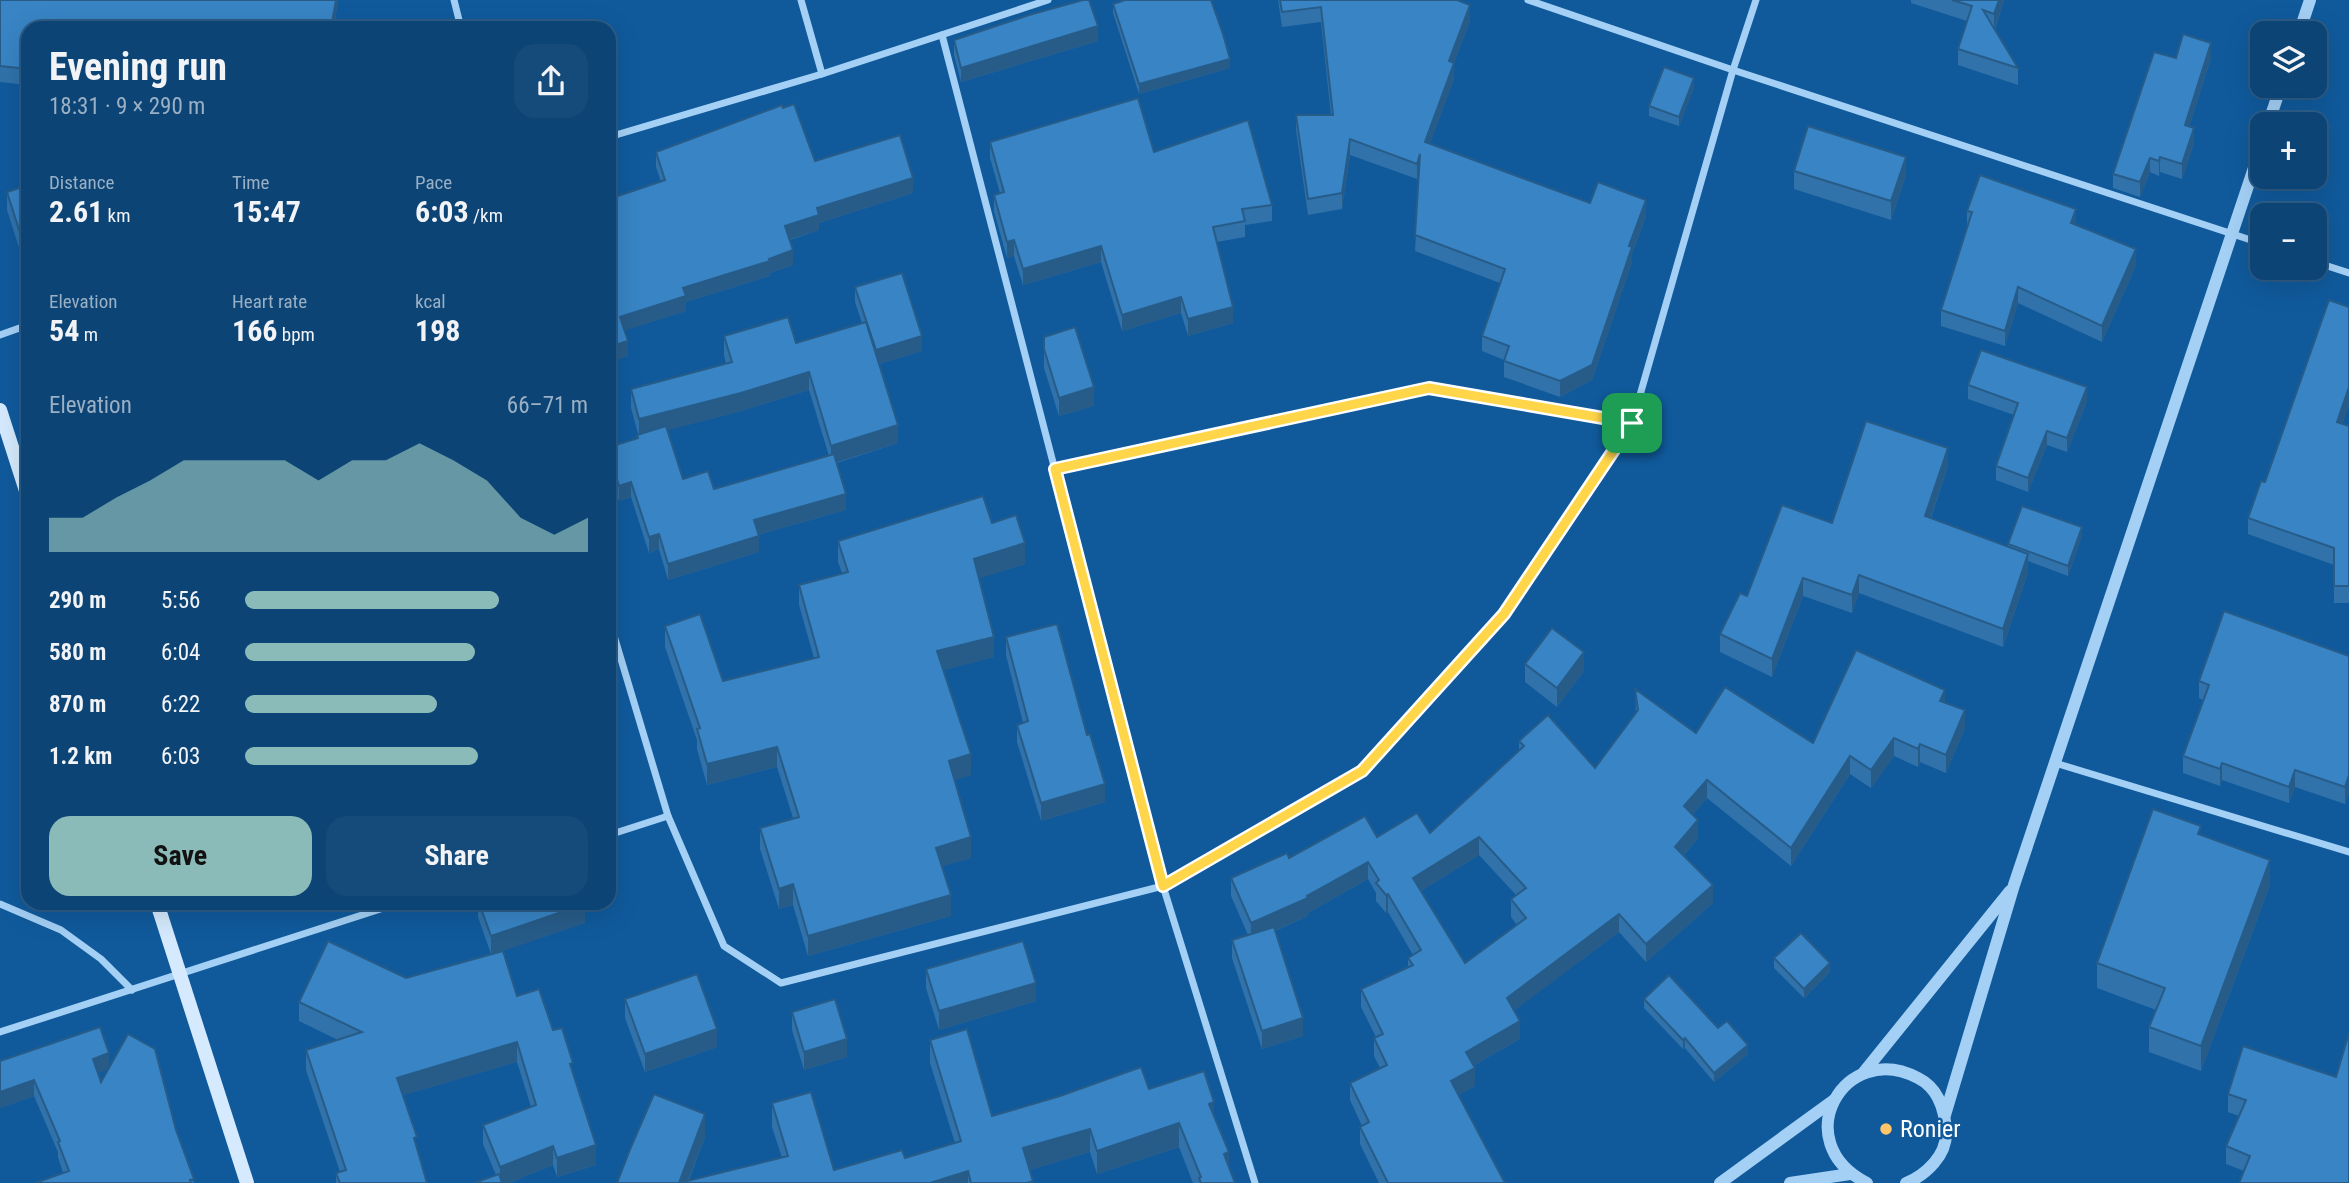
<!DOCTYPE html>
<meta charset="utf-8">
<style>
body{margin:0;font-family:"Roboto Condensed",sans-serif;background:#154b7a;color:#f1f3f6;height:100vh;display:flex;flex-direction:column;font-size:26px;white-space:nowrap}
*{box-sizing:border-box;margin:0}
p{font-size:23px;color:#9ab0c5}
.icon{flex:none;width:38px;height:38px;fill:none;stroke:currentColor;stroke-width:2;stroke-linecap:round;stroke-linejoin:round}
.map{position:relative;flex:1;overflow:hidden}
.panel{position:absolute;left:21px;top:21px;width:595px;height:889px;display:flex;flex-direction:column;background:#0c4475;border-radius:21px;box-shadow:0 7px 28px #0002,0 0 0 2px #2c5c87}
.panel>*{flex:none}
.fabs{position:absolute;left:2250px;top:21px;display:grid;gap:14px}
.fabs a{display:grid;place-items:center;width:77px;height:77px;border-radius:14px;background:#0c4475;box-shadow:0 7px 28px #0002,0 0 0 2px #2c5c87;font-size:35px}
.pin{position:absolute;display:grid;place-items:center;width:60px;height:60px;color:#fff;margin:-30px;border-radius:14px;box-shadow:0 4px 10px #0006}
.round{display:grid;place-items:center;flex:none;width:74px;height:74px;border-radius:21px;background:#154b7a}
.head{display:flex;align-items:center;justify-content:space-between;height:119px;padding:0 28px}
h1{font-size:38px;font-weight:700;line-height:52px}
.stats{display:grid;grid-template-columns:repeat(3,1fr);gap:10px;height:119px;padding:7px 28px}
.stats div{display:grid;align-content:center}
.stats b{font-size:30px;font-weight:700}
.stats small{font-size:19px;font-weight:400}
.stats p{font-size:19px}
.chart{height:196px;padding:14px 28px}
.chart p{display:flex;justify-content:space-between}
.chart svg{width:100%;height:126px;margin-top:7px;fill:#8bbbb9;opacity:.7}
.cta{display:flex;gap:14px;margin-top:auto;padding:14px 28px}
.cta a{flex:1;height:80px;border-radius:21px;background:#8bbbb9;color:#111;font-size:28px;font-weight:700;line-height:80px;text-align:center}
.cta a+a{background:#154b7a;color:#f1f3f6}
ul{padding:0 28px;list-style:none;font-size:23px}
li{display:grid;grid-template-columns:112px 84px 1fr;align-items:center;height:52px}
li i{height:18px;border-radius:9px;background:#8bbbb9}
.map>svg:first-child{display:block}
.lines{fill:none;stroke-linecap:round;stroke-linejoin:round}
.minor{stroke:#a4d0f5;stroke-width:7}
.tertiary{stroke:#a4d0f5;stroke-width:12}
.secondary{stroke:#d5eafe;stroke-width:14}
.wall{fill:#3072a9;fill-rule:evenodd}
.shaded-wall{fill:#275c89}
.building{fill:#3884c4;stroke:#275c89;stroke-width:2;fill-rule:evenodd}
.route-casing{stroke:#fff;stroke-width:14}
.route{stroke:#ffd54a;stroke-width:9}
.poi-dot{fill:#ffc568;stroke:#105a9c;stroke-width:2.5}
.labels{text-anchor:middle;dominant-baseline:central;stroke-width:5;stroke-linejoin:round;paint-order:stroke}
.poi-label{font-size:24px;fill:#fff;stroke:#105a9c;text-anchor:start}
</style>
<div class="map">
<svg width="2349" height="1183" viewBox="0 0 2349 1183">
<rect width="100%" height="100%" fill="#105a9c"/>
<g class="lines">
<g class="minor">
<polyline points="454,0 461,28"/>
<polyline points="801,0 822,74"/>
<polyline points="1528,0 1733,70 2263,244"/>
<polyline points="942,35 1163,886 1255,1183"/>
<polyline points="609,137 822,74 1048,0"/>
<polyline points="2315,262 2349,273"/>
<polyline points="0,335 28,325"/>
<polyline points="1055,469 1429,388 1632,423"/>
<polyline points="609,619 668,816 724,946 781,983 1163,886 1362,771 1504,614 1632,423 1733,70 1756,0"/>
<polyline points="2055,763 2349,852"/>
<polyline points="609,835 668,816"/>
<polyline points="0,904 61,930 101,959 132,990"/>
<polyline points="0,1032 399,903"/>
</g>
<g class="tertiary">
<polyline points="2299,33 2310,0"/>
<polyline points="2268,124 2281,86"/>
<polyline points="1864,1072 2010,891"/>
<polyline points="1945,1115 2014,885 2263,141"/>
<polyline points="1720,1183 1834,1100"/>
<polyline points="1790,1183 1850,1174"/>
<path d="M1867,1183C1786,1142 1844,1039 1918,1078C1938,1088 1945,1110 1946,1132C1947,1155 1926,1175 1906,1183"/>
</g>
<g class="secondary">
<polyline points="0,410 28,497"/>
<polyline points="157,903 247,1183"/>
</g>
</g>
<g class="wall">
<polygon points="0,0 338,0 334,28 28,28 28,85 0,82"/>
<polygon points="1278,0 1457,0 1470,21 1454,63 1454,79 1430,143 1590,203 1646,216 1632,254 1632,262 1592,380 1560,397 1504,377 1504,360 1482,351 1482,336 1500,283 1415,251 1419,173 1417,179 1350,155 1342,209 1308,215 1296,130 1296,115 1331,115 1321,22 1282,27"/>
<polygon points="1911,0 2004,0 1995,29 2018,68 2018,85 1958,65 1958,49 1967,21 1911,3"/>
<polygon points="1113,4 1230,68 1139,94 1113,13"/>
<polygon points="954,40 1098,41 961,82 954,55"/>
<polygon points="2176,58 2211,58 2189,127 2194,143 2182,179 2160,172 2159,176 2150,172 2140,197 2113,188 2113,174"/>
<polygon points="1694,88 1679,126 1649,116 1649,106"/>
<polygon points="990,142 1154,152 1272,205 1272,221 1245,225 1245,237 1217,242 1233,323 1188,336 1181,313 1122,331 1101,262 1023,285 1014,256 1007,258 994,211 994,195 1000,193 990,158"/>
<polygon points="656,152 815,161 913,193 819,223 819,230 790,240 793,265 770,273 770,276 686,302 686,311 625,330 628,356 609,362 609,199 661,182 656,167"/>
<polygon points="1794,171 1906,175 1891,220 1794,189"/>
<polygon points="28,185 28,255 22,257 7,210 7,192"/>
<polygon points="1967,211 2076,225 2136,265 2102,342 2018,303 2005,346 1941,326 1941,310 1967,227"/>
<path d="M855,287L922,351L879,364L898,443L837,463L846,510L758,535L759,552L668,580L659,549L649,553L631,497L619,501L609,470V447L637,439V435L638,434L631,408V389L726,364L724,355V336L796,343L862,323L855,302ZM809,390L829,456L714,489L683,479L667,430L741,411Z"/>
<polygon points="2349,307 2349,404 2342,424 2349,426 2349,603 2334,603 2334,565 2248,534 2248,518"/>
<polygon points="1044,337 1094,406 1059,416 1044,368"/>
<polygon points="1968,385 2087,401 2067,452 2047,445 2028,492 1996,480 1996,466 2014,415 1968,399"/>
<polygon points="1948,466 1931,518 2008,547 2008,544 2082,536 2068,576 2028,561 2028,572 2003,647 1859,593 1852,613 1803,596 1772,677 1720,652 1720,634 1747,596 1832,523"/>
<polygon points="992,523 1025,564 979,578 994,657 943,670 971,775 954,780 971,858 942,866 951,916 808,956 793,905 779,909 760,849 760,828 793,818 777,767 707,785 697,749 697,740 665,647 665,626 723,681 814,658 799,605 799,585 842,573 838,562 838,541"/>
<polygon points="1006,637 1105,802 1041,821 1017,742 1017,725 1023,723 1006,655"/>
<polygon points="2349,656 2349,792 2345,804 2295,787 2289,803 2222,780 2220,786 2183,773 2183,756 2203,700 2199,698 2199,681"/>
<polygon points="1525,664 1584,671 1557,707 1525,682"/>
<path d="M1635,689L1696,733L1813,743L1945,703L1965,728L1946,773L1920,762L1918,767L1894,756L1871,788L1850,774L1791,866L1707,798L1692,815L1698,838L1684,855L1713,903L1646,962L1619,932L1514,1010L1520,1039L1473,1066L1475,1086L1458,1095L1505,1183H1379L1360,1144V1127L1362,1126L1350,1100V1083L1380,1068L1374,1056V1038L1376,1037L1361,1007V989L1408,967V958L1413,955L1388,912L1386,913L1376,901V893L1368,879L1308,913V916L1275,931L1303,1036L1262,1049L1232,958V940L1248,935L1231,896V878L1289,858L1377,837L1430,833L1519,751V741L1595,768L1636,713ZM1479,855L1516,895L1511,899V917L1517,925L1465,963L1421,891Z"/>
<polygon points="2201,835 2270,885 2201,1071 2149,1052 2149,1027 2156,1010 2097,988 2097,963"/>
<polygon points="478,903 585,903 585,923 501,951 517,996 553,1030 573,1072 596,1165 557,1177 553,1165 509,1183 474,1183 496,1175 483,1144 483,1125 531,1107 517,1062 403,1095 417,1148 427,1183 336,1183 336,1173 340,1172 306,1070 306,1050 338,1040 299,1021 299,1002 406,978 491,954 478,917"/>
<polygon points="1774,958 1830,972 1804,998 1774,968"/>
<polygon points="926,969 1036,1001 939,1030 926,988"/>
<polygon points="625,999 717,1047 645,1072 625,1018"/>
<polygon points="1644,999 1718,1028 1748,1054 1714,1082 1685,1048 1683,1049 1644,1008"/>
<polygon points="792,1012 847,1057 804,1070 792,1030"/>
<polygon points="930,1040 992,1116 1149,1089 1214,1117 1229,1166 1235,1183 1193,1183 1179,1147 1097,1174 1090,1152 1029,1170 1033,1183 617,1183 705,1137 689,1180 782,1158 772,1127 772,1103 834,1170 905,1158 955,1143 930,1063"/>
<path d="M0,1061L109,1067L176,1130L194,1183L63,1173L58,1157V1152L34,1096L0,1108ZM108,1069L101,1082L98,1073Z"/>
<polygon points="2336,1077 2349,1183 2244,1171 2226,1164 2226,1146 2239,1116 2228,1112 2228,1094"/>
</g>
<g class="shaded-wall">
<polygon points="336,0 338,0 334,28 331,28"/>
<polygon points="1999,0 2004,0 1994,30 1994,14"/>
<polygon points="1470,5 1470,21 1454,63 1454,79 1425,157 1425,142 1449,61"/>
<polygon points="1098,26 1098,41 961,82 961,68"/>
<polygon points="2211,43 2211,58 2185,140 2185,125"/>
<polygon points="1230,59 1230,68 1139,94 1139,84"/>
<polygon points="1694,78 1694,88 1679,126 1679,117"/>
<polygon points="2194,128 2194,143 2182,179 2182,164"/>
<polygon points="1350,139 1350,155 1342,209 1342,193"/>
<polygon points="1420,154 1420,170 1417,179 1417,164"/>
<polygon points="1906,157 1906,175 1891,220 1891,201"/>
<polygon points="2160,157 2160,172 2159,176 2159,161"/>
<polygon points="2150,158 2150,172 2140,197 2140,182"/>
<polygon points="913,178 913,193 819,223 819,230 785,241 785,226 817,208"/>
<polygon points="1646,200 1646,216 1632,254 1632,262 1592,380 1560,397 1560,381 1629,246"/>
<polygon points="2076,209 2076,225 2071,223"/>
<polygon points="28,237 28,255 22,257 22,239"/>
<polygon points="1014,240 1014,256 1007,258 1007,242"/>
<polygon points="1101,246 1101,262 1023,285 1023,269"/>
<polygon points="2136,249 2136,265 2102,342 2102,326"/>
<polygon points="793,250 793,265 770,273 770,276 686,302 686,311 620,332 620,317 683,288"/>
<polygon points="2018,287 2018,303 2005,346 2005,331"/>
<polygon points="1181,297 1181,313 1122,331 1122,315"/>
<polygon points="1233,307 1233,323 1188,336 1188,319"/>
<polygon points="922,336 922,351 876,365 876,350"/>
<polygon points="628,341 628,356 609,362 609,347"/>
<polygon points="809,372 809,390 741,411 639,438 639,419"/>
<polygon points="1094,387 1094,406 1059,416 1059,398"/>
<polygon points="2087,387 2087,401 2067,452 2067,438"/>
<polygon points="2349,387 2349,404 2337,439 2337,422"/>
<polygon points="898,425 898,443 831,464 831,446"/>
<polygon points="2047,431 2047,445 2028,492 2028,478"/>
<polygon points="1948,448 1948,466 1925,534 1925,516"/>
<polygon points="631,482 631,497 619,501 619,486"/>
<polygon points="846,494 846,510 754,536 754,520"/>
<polygon points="2082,527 2082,536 2068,576 2068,566"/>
<polygon points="659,534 659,549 649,553 649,537"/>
<polygon points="759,536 759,552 668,580 668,564"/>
<polygon points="1025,543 1025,564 974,580 974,559"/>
<polygon points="2028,554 2028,572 2003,647 2003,629"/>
<polygon points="1859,575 1859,593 1852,613 1852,595"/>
<polygon points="1803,578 1803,596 1772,677 1772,659"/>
<polygon points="994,637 994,657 937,672 937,651"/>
<polygon points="1584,652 1584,671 1557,707 1557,688"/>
<polygon points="1945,690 1945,708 1940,701"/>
<polygon points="1965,710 1965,728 1946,773 1946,755"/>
<polygon points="1894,738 1894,756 1871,788 1871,770"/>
<polygon points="1920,744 1920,762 1918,767 1918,749"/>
<polygon points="777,747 777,767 707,785 707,764"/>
<polygon points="971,754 971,775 949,782 949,761"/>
<polygon points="1850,756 1850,774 1791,866 1791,848"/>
<polygon points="2222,763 2222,780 2220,786 2220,769"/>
<polygon points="2295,770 2295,787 2289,803 2289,787"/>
<polygon points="2349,775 2349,792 2345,804 2345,787"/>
<polygon points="1707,780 1707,798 1684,824 1684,806"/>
<polygon points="1105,784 1105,802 1041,821 1041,803"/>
<polygon points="1698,820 1698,838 1675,865 1675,847"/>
<polygon points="971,837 971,858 936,868 936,848"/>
<polygon points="1479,837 1479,855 1413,896 1413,878"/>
<polygon points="2270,860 2270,885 2201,1071 2201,1046"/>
<polygon points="1368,862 1368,879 1308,913 1308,916 1251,941 1251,923 1307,896"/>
<polygon points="793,884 793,905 779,909 779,889"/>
<polygon points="1713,885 1713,903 1646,962 1646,944"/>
<polygon points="1388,894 1388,912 1386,913 1386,895"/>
<polygon points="951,895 951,916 808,956 808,936"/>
<polygon points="585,904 585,923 491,955 491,936"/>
<polygon points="1619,914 1619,932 1507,1016 1507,998"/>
<polygon points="1830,963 1830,972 1804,998 1804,989"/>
<polygon points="1036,983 1036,1001 939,1030 939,1011"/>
<polygon points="1303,1018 1303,1036 1262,1049 1262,1031"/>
<polygon points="1520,1021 1520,1039 1466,1070 1466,1052"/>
<polygon points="717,1029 717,1047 645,1072 645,1054"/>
<polygon points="1685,1038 1685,1048 1683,1049 1683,1040"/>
<polygon points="847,1039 847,1057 804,1070 804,1052"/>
<polygon points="517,1042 517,1062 397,1097 397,1078"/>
<polygon points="1748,1045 1748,1054 1714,1082 1714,1073"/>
<polygon points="109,1053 109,1069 93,1075 93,1059"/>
<polygon points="1475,1068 1475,1086 1451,1099 1451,1081"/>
<polygon points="34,1080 34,1096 0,1108 0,1092"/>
<polygon points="1214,1102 1214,1126 1209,1104"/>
<polygon points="705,1114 705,1137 687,1183 679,1183"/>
<polygon points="1179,1123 1179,1147 1097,1174 1097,1151"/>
<polygon points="1090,1129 1090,1152 1023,1172 1023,1148"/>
<polygon points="596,1145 596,1165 557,1177 557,1158"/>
<polygon points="553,1146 553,1165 509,1183 500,1183 500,1167"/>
<polygon points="1229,1152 1229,1176 1224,1154"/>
<polygon points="968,1171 968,1183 930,1183"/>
</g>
<g class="building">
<polygon points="0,0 336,0 331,28 28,28 28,69 0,66"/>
<polygon points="1083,0 1089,0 1098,26 961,68 954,40 1029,15"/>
<polygon points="1125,0 1211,0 1223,34 1230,59 1139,84 1113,4"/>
<polygon points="1280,0 1457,0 1470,5 1449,61 1454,63 1425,142 1590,203 1598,182 1646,200 1629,246 1632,247 1592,365 1560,381 1504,361 1509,346 1482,336 1505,269 1415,235 1420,154 1417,164 1350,139 1342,193 1308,199 1296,115 1333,115 1321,7 1282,12"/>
<polygon points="1952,0 1999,0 1994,14 1983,10 2018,68 1958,49 1972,6"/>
<polygon points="2183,34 2211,43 2185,125 2194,128 2182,164 2160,157 2159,161 2150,158 2140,182 2113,174 2154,52 2176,58"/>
<polygon points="1664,67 1694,78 1679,117 1649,106"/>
<polygon points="1138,98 1154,152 1248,120 1272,205 1242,209 1245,221 1213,227 1233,307 1188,319 1181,297 1122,315 1101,246 1023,269 1014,240 1007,242 994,195 1004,192 990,142"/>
<polygon points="794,104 815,161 900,135 913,178 817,208 819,215 785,226 793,250 769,259 770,261 683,288 686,296 620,317 628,341 609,347 609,254 611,254 609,248 609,199 665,180 656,152 782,105 783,108"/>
<polygon points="1808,126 1906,157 1891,201 1794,171"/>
<polygon points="1980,175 2076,209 2071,223 2136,249 2102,326 2018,287 2005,331 1941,310 1972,212 1967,211"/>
<polygon points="28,185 28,237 22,239 7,192"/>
<polygon points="902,273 922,336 876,350 855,287"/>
<polygon points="2329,300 2349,307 2349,387 2337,422 2349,426 2349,586 2334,586 2334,548 2248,518 2261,481 2265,482"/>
<polygon points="788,317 796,343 866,322 898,425 831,446 809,372 741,393 639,419 631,389 732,362 724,336"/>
<polygon points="1075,327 1094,387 1059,398 1044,349 1044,337"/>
<polygon points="1981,350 2087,387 2067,438 2047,431 2028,478 1996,466 2018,403 1968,385"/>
<polygon points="1866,421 1948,448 1925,516 2028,554 2003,629 1859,575 1852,595 1803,578 1772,659 1720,634 1740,593 1747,596 1782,505 1832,523"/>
<polygon points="666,426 683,479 708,471 714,489 834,454 846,494 754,520 759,536 668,564 659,534 649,537 631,482 619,486 609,454 609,447 638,438 637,435"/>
<polygon points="983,496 992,523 1016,515 1025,543 974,559 994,637 937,651 971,754 949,761 971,837 936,848 951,895 808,936 793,884 779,889 760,828 799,817 777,747 707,764 697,729 700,728 665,626 700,614 723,681 819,657 799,585 848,572 838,541"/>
<polygon points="2022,506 2082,527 2068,566 2008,544"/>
<polygon points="2224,611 2349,656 2349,775 2345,787 2295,770 2289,787 2222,763 2220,769 2183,756 2209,685 2199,681"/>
<polygon points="1057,624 1087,735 1090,734 1105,784 1041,803 1017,725 1028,721 1006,637"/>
<polygon points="1552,628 1584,652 1557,688 1525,664"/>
<path d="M1856,650L1945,690L1940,701L1965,710L1946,755L1920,744L1918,749L1894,738L1871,770L1850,756L1791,848L1707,780L1684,806L1698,820L1675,847L1713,885L1646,944L1619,914L1507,998L1520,1021L1466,1052L1475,1068L1451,1081L1505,1183H1388L1360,1127L1369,1122L1350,1083L1387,1065L1374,1038L1383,1034L1361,989L1413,965L1408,958L1421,950L1388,894L1386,895L1376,883L1379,880L1368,862L1307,896L1308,898L1251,923L1231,878L1287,853L1289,858L1365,816L1377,837L1417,813L1430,833L1524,746L1519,741L1548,715L1595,768L1638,710L1635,689L1696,733L1725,687L1813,743ZM1479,837L1526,888L1511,899L1526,918L1465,963L1413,878Z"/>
<polygon points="2153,809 2201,826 2198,834 2270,860 2201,1046 2149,1027 2165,988 2097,963"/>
<polygon points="479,903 585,903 585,904 491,936"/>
<polygon points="1274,927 1303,1018 1262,1031 1232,940"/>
<polygon points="1801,933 1830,963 1804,989 1774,958"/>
<polygon points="328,941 406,978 503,951 517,996 539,989 553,1030 562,1028 573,1063 570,1064 596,1145 557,1158 553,1146 500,1167 483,1125 536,1105 517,1042 397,1078 417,1137 414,1138 427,1183 340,1183 336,1173 346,1170 306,1050 362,1032 299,1002"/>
<polygon points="1023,941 1036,983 939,1011 926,969"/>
<polygon points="697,974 717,1029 645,1054 625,999"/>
<polygon points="1669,975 1718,1028 1727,1021 1748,1045 1714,1073 1685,1038 1683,1040 1644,999"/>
<polygon points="835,999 847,1039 804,1052 792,1012"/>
<polygon points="100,1027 109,1053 93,1059 101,1082 128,1034 155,1049 176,1130 194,1179 190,1180 191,1183 35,1183 69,1171 58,1142 60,1141 34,1080 0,1092 0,1061"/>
<polygon points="967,1029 992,1116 1060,1096 1141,1067 1149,1089 1204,1071 1214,1102 1209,1104 1229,1152 1224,1154 1235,1183 1201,1183 1199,1178 1201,1177 1179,1123 1097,1151 1090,1129 1023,1148 1033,1181 1027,1183 971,1183 968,1171 930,1183 617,1183 631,1147 654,1094 705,1114 679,1183 788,1156 772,1103 811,1092 834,1170 902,1150 905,1158 961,1141 930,1040"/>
<polygon points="2349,1033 2349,1183 2239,1183 2250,1156 2226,1146 2246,1100 2228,1094 2243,1046 2336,1077"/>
<polygon points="499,1174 502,1183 474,1183"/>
</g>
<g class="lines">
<g class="route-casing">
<polygon id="route" points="1429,388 1632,423 1504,614 1362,771 1163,886 1055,469"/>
</g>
<use href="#route" class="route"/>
</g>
<circle class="poi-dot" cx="1886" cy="1129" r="7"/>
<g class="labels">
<g class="poi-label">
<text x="1900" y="1129">Ronier</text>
</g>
</g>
</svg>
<div class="fabs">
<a><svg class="icon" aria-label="layers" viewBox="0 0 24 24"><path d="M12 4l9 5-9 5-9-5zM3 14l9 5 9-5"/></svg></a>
<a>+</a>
<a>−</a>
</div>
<div class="pin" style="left:1632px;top:423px;background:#1e9e55"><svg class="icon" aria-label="arrive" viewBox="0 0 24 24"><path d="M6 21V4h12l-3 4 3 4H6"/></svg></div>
<section class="panel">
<div class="head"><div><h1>Evening run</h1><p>18:31 · 9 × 290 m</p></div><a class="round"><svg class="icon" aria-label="share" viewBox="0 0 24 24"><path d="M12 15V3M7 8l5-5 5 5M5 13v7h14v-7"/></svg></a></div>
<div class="stats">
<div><p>Distance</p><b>2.61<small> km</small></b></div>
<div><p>Time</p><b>15:47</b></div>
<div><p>Pace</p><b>6:03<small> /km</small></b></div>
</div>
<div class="stats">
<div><p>Elevation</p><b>54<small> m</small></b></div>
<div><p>Heart rate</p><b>166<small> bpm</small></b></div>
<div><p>kcal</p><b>198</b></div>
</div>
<div class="chart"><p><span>Elevation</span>66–71 m</p>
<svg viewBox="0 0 160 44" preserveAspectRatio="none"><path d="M0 44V32L10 32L20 25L30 19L40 12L50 12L60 12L70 12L80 19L90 12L100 12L110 6L120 12L130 19L140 32L150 38L160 32V44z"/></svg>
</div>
<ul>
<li><b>290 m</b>5:56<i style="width:74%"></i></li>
<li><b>580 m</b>6:04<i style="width:67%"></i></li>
<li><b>870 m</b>6:22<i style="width:56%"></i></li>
<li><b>1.2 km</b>6:03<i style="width:68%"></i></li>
</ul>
<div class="cta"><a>Save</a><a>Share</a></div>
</section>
</div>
